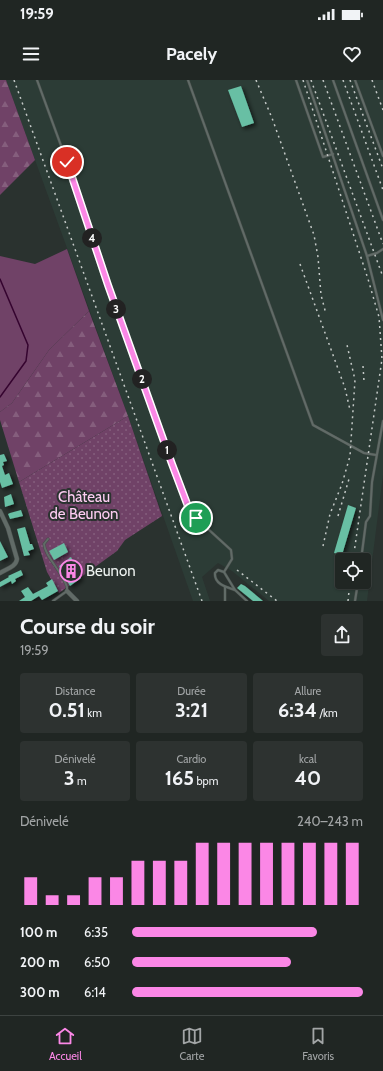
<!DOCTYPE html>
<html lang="fr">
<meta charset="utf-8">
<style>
body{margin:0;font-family:Cabin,sans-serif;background:#2d3230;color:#f1f3f6;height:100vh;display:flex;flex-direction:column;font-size:15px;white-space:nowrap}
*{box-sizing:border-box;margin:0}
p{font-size:13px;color:#a2a5a6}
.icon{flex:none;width:22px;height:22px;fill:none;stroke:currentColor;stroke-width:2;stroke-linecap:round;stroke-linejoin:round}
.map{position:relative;height:521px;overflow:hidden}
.panel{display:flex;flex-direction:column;background:#202623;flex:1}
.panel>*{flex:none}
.controls{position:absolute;left:335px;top:473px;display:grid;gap:8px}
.controls a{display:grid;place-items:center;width:36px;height:36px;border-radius:4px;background:#202623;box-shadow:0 1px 3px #0004,0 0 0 1px #3d4341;font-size:20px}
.pin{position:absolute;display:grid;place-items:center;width:34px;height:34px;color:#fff;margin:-17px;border:2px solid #fff;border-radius:50%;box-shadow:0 1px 4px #0007}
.km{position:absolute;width:20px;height:20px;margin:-10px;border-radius:50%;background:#222;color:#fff;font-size:11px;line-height:20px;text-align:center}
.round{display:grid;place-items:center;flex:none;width:42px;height:42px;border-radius:4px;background:#2d3230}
.overview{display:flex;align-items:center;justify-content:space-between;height:68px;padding:0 20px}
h1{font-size:22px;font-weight:700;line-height:30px}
.stats{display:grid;grid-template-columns:repeat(3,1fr);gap:6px;height:68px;padding:4px 20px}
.stats div{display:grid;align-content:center;border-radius:4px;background:#2d3230;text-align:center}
.stats b{font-size:20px;font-weight:700}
.stats small{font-size:11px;font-weight:400}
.stats p{font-size:11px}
.chart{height:112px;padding:8px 20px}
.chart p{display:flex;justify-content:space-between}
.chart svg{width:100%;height:72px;margin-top:4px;stroke:#fb87e6;stroke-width:6}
ul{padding:0 20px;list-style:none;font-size:13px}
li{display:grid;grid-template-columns:64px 48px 1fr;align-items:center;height:30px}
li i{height:10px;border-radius:5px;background:#fb87e6}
.status{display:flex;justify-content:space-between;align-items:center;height:28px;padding:0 20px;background:#202623;direction:ltr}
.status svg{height:11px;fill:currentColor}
header{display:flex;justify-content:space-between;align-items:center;height:52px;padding:0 20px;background:#202623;font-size:18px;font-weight:700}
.tab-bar{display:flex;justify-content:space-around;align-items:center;height:56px;border-top:1px solid #3d4341;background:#202623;font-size:11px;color:#a2a5a6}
.tab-bar a{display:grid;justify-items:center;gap:2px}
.tab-bar .selected{color:#fb87e6}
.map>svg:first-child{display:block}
.built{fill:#2c3c36;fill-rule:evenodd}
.green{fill:#704267}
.forest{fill:url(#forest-firs)}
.garden{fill:url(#garden-dots)}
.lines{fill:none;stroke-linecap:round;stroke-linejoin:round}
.stream{stroke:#35042f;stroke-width:1.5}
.building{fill:#67bfa4;filter:url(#shadow)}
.service-casing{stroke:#474e4b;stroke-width:3}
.minor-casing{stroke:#474e4b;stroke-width:5}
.service{stroke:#616b67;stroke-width:2}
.minor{stroke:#616b67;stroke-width:4}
.rail{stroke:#c4c9c7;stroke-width:1.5;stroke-dasharray:2 4;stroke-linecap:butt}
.route-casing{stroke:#fff;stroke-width:8}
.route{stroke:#fb87e6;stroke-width:5}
.labels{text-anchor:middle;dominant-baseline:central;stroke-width:4;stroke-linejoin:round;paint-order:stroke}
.park-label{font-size:15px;fill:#fecdf3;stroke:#2a322f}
.poi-label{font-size:15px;fill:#eef3f1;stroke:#2a322f;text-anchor:start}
</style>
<div class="status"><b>19:59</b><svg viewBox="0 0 49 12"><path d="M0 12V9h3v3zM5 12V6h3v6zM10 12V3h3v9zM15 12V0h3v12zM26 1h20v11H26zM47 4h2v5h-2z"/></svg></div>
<header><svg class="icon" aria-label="menu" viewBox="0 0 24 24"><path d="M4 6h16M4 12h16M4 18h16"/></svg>Pacely<svg class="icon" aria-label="heart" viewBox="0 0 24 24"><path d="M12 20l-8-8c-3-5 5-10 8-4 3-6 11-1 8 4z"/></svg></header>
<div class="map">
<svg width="383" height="521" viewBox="0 0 383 521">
<defs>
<pattern id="forest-firs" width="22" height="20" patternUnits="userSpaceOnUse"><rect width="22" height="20" fill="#704267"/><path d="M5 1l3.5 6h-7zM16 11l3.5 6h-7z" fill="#855e7d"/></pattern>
<pattern id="garden-dots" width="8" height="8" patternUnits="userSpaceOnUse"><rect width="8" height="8" fill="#704267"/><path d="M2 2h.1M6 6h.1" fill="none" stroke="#855e7d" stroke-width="1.8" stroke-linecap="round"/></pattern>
<filter id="shadow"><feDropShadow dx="2.5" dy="2.5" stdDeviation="2" flood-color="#0009"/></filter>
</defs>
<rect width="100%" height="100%" fill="#2a322f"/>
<path class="built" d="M6,0H383V395L367,521H269L232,491L218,483L202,497L210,521H193L128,336ZM342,480H364V502H342Z"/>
<polygon class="green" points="67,169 89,231 49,270 12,323 0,332 0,176 35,184"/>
<g class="forest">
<polygon points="0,0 6,0 35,80 0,115"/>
<polygon points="89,231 128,336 19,402 0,340 0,332 12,323 49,270"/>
</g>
<polygon class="garden" points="128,336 162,436 125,460 117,471 59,513 47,492 19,402"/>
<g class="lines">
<polyline class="stream" points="0,199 28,265 26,281 0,317"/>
</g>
<g class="building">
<polygon points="241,6 254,43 242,47 228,10"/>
<polygon points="4,374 7,381 3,382 4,385 2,386 5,395 9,393 13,404 2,408 0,402 0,375"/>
<polygon points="11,414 14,424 5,427 4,417"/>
<polygon points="348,425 356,428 342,475 334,473"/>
<polygon points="21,430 23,436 10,439 8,434 10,433"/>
<polygon points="25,447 30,464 32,464 34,469 28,471 30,475 24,476 17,449"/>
<polygon points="0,461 8,477 0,481"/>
<polygon points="64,463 68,472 54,480 49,471"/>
<polygon points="342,475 348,477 347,480 342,480 342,495 336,493"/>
<polygon points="71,477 77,490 80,489 79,493 81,498 70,506 59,486"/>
<polygon points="21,490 23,495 15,499 16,501 12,504 11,501 0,507 0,502 9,497 8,496"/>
<polygon points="52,499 58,511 42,520 39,516 31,521 19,521 25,517 21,511 28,507 33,514 48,506 46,503"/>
<polygon points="241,504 245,506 263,521 253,521 237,508"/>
</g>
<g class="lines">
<g class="service-casing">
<g id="service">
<polyline points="37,0 67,82 108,205 189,429 196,438 231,470 232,479 224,492"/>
<polyline points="188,0 313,345 364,373 376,375"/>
<polyline points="296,0 323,77 333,74"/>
<polyline points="307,0 367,176 383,240"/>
<polyline points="333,0 383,140"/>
<polyline points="355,0 383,76"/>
<polyline points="367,176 377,173 383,169"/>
<path d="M48,459L44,464C45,477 62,491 67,507V511L53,521"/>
<polyline points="361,480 366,442 370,436 372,402 383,341"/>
<polyline points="225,507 225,521"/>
<path d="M235,510C226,507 214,504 215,493L218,490L224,492L235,510L247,521"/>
<polyline points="355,521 358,502"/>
</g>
</g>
<g class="minor-casing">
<g id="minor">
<path d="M0,431L8,448L17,479C16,487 6,489 0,493"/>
<polyline points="67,511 77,521"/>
</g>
</g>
<use href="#service" class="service"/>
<use href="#minor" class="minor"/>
<g class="rail">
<polyline points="14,0 202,521"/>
<polyline points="256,0 272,38 314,155 318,177 321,215 326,234"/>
<polyline points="303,0 368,199 379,237 382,279 353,480"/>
<polyline points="311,0 383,197"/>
<polyline points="323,0 383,164"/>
<polyline points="343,0 383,110"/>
<polyline points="350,0 383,89"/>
<polyline points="372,0 383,30"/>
<polyline points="300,184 345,308 350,330"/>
<polyline points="363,286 364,301"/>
<polyline points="338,436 349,399"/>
<polyline points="323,466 330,434 342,404 350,376 355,300 347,265"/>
<polyline points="237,490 277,521"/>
<polyline points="348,521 350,502"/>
</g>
</g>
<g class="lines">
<g class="route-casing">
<polyline id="route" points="67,82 108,205 172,384 189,429 196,438"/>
</g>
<use href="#route" class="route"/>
</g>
<defs>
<g id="building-ring" transform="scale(1.15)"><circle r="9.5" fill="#2a322f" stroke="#fb87e6" stroke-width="1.5"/><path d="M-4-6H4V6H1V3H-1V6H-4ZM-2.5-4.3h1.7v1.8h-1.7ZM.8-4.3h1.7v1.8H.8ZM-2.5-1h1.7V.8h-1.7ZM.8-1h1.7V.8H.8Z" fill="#fb87e6"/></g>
</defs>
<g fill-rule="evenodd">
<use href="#building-ring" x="71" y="491"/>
</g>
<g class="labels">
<g class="park-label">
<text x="84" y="417">Château<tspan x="84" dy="17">de Beunon</tspan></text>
</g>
<g class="poi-label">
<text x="86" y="491">Beunon</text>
</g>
</g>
</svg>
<div class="controls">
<a><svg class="icon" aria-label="locate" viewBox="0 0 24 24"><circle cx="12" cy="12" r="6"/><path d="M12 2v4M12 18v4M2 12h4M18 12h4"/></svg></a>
</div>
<div class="pin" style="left:196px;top:438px;background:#1e9e55"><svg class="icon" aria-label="arrive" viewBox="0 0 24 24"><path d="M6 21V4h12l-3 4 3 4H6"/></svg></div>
<div class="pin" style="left:67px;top:82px;background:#d93025"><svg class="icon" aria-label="check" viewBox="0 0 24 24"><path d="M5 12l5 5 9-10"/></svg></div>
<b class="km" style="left:167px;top:370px">1</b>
<b class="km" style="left:142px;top:299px">2</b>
<b class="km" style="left:116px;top:229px">3</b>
<b class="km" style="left:92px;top:158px">4</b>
</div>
<section class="panel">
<div class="overview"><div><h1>Course du soir</h1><p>19:59</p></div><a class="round"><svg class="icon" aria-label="share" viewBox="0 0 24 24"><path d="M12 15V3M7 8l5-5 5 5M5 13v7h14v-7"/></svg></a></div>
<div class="stats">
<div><p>Distance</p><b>0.51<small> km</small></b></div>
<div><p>Durée</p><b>3:21</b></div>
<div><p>Allure</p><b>6:34<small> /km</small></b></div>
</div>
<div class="stats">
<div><p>Dénivelé</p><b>3<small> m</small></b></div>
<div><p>Cardio</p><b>165<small> bpm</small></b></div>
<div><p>kcal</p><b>40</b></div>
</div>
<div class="chart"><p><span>Dénivelé</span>240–243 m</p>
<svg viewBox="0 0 160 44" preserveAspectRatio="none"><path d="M5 44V27M15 44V38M25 44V38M35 44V27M45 44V27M55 44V17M65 44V17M75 44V17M85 44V6M95 44V6M105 44V6M115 44V6M125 44V6M135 44V6M145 44V6M155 44V6"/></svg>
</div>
<ul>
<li><b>100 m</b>6:35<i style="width:80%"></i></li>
<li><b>200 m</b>6:50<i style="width:69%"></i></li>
<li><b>300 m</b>6:14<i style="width:100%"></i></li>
</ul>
</section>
<nav class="tab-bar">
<a class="selected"><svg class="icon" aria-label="home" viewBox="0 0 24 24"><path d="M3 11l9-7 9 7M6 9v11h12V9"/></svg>Accueil</a>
<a><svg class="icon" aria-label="map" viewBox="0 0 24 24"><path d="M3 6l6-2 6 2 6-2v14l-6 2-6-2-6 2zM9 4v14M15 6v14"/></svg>Carte</a>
<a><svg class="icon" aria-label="saved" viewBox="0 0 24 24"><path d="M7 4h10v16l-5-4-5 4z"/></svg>Favoris</a>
</nav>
